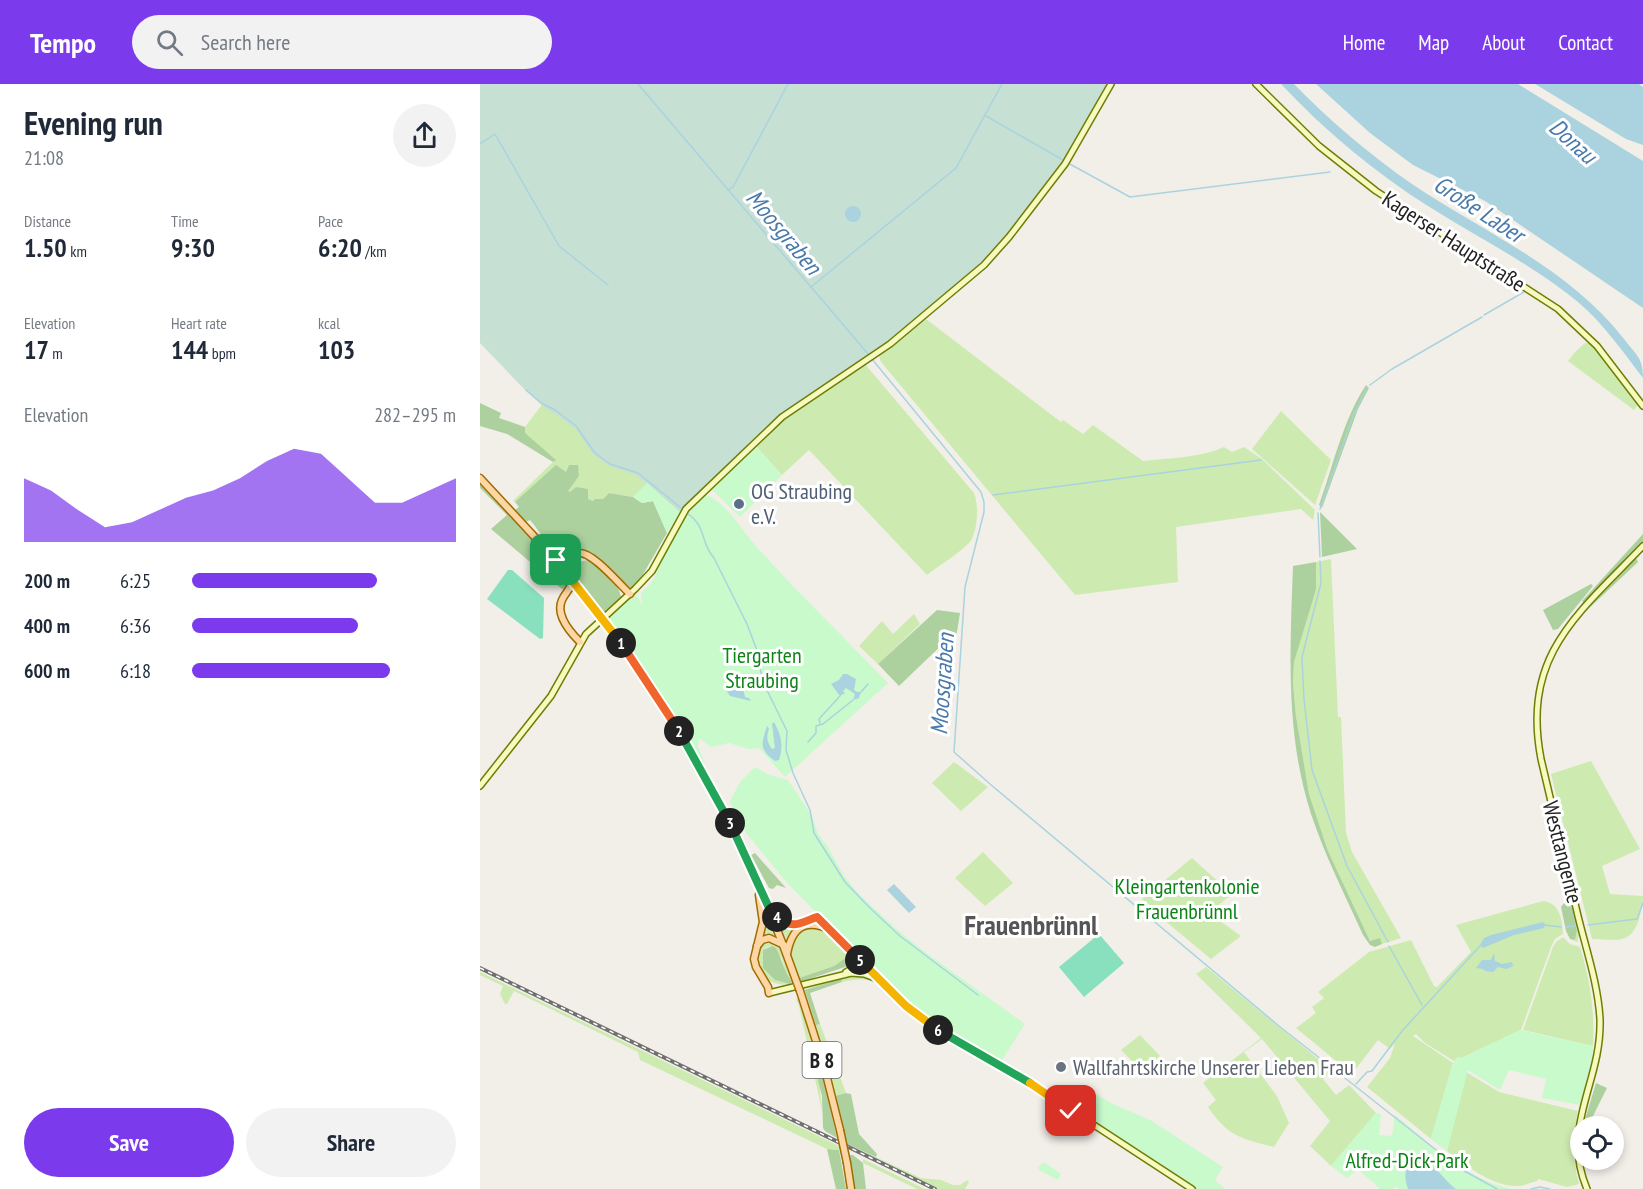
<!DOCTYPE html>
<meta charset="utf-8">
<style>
body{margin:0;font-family:"PT Sans Narrow",sans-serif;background:#f2f2f3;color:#1f2937;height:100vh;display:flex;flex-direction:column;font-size:22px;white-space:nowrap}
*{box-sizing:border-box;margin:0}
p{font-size:20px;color:#747a83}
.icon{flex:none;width:33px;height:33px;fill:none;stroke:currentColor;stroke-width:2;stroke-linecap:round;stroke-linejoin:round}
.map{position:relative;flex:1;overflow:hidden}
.details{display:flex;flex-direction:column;background:#fff;width:480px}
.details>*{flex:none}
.fabs{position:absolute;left:1090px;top:1032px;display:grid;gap:12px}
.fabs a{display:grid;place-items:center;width:54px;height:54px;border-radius:50%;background:#fff;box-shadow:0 3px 9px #0003;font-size:30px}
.pin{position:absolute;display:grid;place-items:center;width:51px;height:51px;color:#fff;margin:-26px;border-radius:12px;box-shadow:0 3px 9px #0006}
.km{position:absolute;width:30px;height:30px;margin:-15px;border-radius:50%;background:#222;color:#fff;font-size:16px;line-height:30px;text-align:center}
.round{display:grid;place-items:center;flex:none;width:63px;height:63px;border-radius:32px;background:#f2f2f3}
.head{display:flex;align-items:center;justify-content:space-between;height:102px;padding:0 24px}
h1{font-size:33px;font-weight:800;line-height:45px}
.figures{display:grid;grid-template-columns:repeat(3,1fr);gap:9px;height:102px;padding:6px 24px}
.figures div{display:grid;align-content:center}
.figures b{font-size:26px;font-weight:800}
.figures small{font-size:16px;font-weight:400}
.figures p{font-size:16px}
.chart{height:168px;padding:12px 24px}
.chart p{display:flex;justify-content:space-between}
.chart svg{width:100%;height:108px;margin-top:6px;fill:#7c3aed;opacity:.7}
.action{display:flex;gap:12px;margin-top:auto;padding:12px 24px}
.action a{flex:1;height:69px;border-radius:36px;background:#7c3aed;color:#fff;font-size:24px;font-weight:800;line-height:69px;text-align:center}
.action a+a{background:#f2f2f3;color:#1f2937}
ul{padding:0 24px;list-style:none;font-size:20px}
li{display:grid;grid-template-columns:96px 72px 1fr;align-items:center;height:45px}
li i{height:15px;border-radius:8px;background:#7c3aed}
header{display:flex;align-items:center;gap:36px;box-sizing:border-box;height:84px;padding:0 30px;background:#7c3aed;color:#fff}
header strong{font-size:28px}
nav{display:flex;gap:33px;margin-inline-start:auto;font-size:21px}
.search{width:420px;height:54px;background:#f2f2f3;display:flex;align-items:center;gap:15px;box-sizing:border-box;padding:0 21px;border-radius:33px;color:#747a83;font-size:22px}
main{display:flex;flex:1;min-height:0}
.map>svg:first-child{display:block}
.grass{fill:#cdebb0;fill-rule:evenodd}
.forest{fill:#add19e}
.wetland{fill:#c6e0d4}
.park{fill:#c8facc}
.pitch{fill:#88e0be}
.water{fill:#aad3df}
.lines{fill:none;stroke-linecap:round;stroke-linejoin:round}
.stream{stroke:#aad3df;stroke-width:1.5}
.secondary-casing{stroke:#707d05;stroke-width:8}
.primary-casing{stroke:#a06b00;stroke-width:9}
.secondary{stroke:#f7fabf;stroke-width:5}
.primary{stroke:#fcd6a4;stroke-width:6}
.rail-casing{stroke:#707070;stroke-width:4}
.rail{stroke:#fff;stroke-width:1.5;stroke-dasharray:4.5;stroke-linecap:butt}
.primary-bridge-casing{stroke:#a06b00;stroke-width:9;stroke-linecap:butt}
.primary-bridge{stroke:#fcd6a4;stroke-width:6}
.split-1-casing{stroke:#fff;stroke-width:12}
.split-2-casing{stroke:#fff;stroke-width:12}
.split-3-casing{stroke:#fff;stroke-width:12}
.split-4-casing{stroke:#fff;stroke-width:12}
.split-5-casing{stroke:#fff;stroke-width:12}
.split-6-casing{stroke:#fff;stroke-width:12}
.split-7-casing{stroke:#fff;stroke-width:12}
.split-8-casing{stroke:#fff;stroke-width:12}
.split-1{stroke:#f5b400;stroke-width:8}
.split-2{stroke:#f0652b;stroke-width:8}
.split-3{stroke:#22a559;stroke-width:8}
.split-4{stroke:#22a559;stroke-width:8}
.split-5{stroke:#f0652b;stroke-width:8}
.split-6{stroke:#f5b400;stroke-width:8}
.split-7{stroke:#22a559;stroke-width:8}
.split-8{stroke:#f5b400;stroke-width:8}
.service-dot{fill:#5c6f8a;stroke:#fff;stroke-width:2}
.worship-dot{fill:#6b7280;stroke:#fff;stroke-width:2}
.labels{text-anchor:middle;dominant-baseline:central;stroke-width:6;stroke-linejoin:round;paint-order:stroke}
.shield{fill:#fff;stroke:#646464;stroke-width:1.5}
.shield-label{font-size:21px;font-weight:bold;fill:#222}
.street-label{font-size:22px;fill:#222;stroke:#fff}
.service-label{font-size:22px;fill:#4e5e75;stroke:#fff;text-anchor:start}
.park-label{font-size:22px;fill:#0c8416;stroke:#fff}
.worship-label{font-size:22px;fill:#5b616d;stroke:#fff;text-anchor:start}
.water-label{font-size:24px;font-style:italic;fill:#4a7aab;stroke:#fff}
.district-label{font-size:28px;font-weight:bold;fill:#555;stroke:#fff}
</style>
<header>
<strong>Tempo</strong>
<div class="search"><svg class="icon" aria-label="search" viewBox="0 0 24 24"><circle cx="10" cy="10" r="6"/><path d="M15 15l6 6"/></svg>Search here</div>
<nav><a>Home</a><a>Map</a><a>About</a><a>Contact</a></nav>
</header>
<main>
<section class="details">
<div class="head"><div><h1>Evening run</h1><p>21:08</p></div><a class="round"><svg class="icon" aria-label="share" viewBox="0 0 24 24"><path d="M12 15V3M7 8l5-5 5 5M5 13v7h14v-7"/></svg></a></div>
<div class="figures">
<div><p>Distance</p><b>1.50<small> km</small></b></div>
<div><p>Time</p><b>9:30</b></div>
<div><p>Pace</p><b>6:20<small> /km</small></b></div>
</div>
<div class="figures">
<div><p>Elevation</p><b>17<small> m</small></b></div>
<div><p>Heart rate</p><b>144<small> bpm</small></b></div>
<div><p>kcal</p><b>103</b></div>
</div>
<div class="chart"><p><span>Elevation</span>282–295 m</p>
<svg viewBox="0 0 160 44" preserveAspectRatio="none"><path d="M0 44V18L10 23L20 31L30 38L40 36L50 31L60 26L70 23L80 18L90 11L100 6L110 8L120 18L130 28L140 28L150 23L160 18V44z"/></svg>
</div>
<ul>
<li><b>200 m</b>6:25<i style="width:70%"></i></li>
<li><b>400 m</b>6:36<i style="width:63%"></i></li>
<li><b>600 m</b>6:18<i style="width:75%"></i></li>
</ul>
<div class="action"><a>Save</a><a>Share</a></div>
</section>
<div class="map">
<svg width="1163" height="1105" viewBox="0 0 1163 1105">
<rect width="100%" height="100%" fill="#f2efe9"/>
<g class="grass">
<path d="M446,235L581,338L583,336L603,350L613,341L663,377C689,374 719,374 744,363L752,368L764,363L782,375L835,426L833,436L821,425L696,443L698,498L595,511L401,278L399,272Z"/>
<polygon points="1105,259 1111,260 1157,317 1157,322 1154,326 1088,277 1095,268"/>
<path d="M385,280L494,409C499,420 498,449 489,459C477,471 461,480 447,491L329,366L302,391L275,361L316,326Z"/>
<polygon points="64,318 153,385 200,428 167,400 153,413 129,409 123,415 116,415 113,417 90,409 87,407 99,392 97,381 89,381 86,388 35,418 33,417 75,376 44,349 45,343"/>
<polygon points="801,327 851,376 835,421 772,365"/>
<polygon points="851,475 858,633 861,633 866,749 872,768 921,854 902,860 899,855 890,857 848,767 829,710 816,632 813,600 814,578 836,478"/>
<polygon points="434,530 440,540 398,580 379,562 402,537 413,550"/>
<path d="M1111,677L1160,765L1122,782L1130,810L1163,812C1163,821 1161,827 1159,835C1150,862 1137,855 1112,855L1071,690Z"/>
<polygon points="474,678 508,703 481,727 452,699"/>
<polygon points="1061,694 1100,852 1098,853 1098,858 1090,855 1095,856 1097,847 1092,824 1084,819 1087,803"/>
<polygon points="503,768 533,799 505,822 475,794"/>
<polygon points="712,774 752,810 729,829 761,852 731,875 684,836 686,834 662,815"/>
<path d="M1063,817C1080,819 1082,835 1083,850L1075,855L1071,863L1041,946L981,974L978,973L974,977L945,959L936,950L933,952L973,979L951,1055L887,1003L910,974L915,959L910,965L898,956L872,990L816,944L836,929L832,923L844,914L838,908L889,868L931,856L954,902L957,903L991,868L976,841Z"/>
<polygon points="284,823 297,854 290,852 281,854"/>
<polygon points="297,837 317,843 306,861"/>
<path d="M328,843C333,844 339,844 344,845C354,850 368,865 372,875L367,873L354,882L319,894C311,874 303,854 328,843Z"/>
<path d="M1083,853L1090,860L1100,863C1110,896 1115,927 1113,962L1043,946L1073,863L1076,858Z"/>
<path d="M284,857H295L302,865L315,899C296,906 271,891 276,869C277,865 282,860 284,857ZM292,862L302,875L306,891L295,896L283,884V866L287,863Z"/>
<path d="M726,883L853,987L843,995L856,1011L869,1001L896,1029L851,1082L830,1062L850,1037L782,955L764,968L797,1012L809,1039L794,1063C762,1055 747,1052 728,1023L736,1016L723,999L781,954L716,890Z"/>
<polygon points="0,888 359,1062 360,1066 347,1065 160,976 158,968 34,907 27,920 25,920 20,910 23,902 0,891"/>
<path d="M377,892C401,894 427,926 445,942C432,932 403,901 390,897C381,894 371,896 362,898L360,895L326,906L337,941L340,940L366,1009L355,1012L323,906L361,894Z"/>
<path d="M319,914L342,988C337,999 342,1018 343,1031L319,922L316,915Z"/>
<polygon points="660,951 680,972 662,987 641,966"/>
<path d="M986,988L1019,1008L1098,1027C1092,1052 1092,1074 1099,1100L1087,1103L1058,1095L1057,1097C1049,1099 1042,1103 1034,1102C1010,1101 986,1081 967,1067Z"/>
<polygon points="367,1060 441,1094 461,1096 473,1101 480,1101 487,1096 489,1098 485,1105 456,1105"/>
<polygon points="383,1075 445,1105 437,1105 383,1079"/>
</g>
<g class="forest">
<path d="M886,301L889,304L878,325L842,424L839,421C853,382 863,336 886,301Z"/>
<polygon points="0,319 21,329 19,334 45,343 45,349 76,376 73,378 27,350 0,342"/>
<path d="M76,381L86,388L89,381H98L99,392L88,407L90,408L96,403L108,405V415L113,417L115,415H123L129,409L153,413L162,419L173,417L187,449L162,492L151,504L107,467C96,465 88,472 77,472C66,461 60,447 50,436L46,438L35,426L39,423L35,418Z"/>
<polygon points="0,398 34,432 89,496 86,505 82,505 11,445 27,431 0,404"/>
<polygon points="840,428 877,465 842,473"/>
<polygon points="1163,450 1163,458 1104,519 1102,517"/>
<polygon points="1156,474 1158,478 1105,528 1104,527"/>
<path d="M96,476L99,478L108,476C121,485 138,496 141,513L124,528L91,486V479Z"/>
<path d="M836,478V505L814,578L813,600L816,632L829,710L848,767L890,857L900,854L902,860L895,863L890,861L883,851C865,811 845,772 831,730C805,649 810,565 813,482Z"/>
<polygon points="1111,500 1113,502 1078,545 1073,546 1063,526"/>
<polygon points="457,526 480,529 476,554 470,553 419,602 398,580"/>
<polygon points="275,769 306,804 297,801 293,805 289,804 271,771"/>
<polygon points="1084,819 1092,824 1097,847 1095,856 1090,855 1086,847 1081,823"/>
<path d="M292,862L296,864C302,875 304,888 312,898L310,900L295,896L283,884V866Z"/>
<polygon points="367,873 372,875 368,882 320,898 319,894 354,882"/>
<polygon points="361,895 362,898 330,909 340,940 336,941 325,906"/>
<polygon points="342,988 357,1054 345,1047 343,1044 342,1012 338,996"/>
<polygon points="1116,999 1127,1004 1108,1042 1103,1042"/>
<polygon points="366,1009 371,1010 379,1050 397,1070 396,1073 367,1060 355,1012"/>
<polygon points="347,1065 359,1066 366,1105 356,1105"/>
<polygon points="369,1071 373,1071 383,1079 386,1105 374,1105"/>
</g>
<polygon class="wetland" points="0,0 628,0 579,84 532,146 504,178 396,267 302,330 219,409 201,429 156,391 127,381 113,370 96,345 63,322 46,307 0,259"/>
<g class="park">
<polygon points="275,361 302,391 260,433 230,404"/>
<polygon points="167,399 200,428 187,449 173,417 162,419 153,413"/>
<path d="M225,410C248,420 260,444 276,462C318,509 364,553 408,599L305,693L279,664L269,665L249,659L231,663L219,654L218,662L229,691L165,586L127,534L156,510L162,521L161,509C178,494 174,491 183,473C194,450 207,428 225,410Z"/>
<polygon points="275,683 287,690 308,696 332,732 338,750 348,763 364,792 378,809 414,843 445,868 545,940 520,979 449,938 422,915 308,800 266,749 250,718 251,715 260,698"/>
<polygon points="1040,946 1113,962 1112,976 1100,1021 1062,1014 1066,995 1029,986 1020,1006 988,986 967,1067 951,1055 973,979 978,973 981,974"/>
<polygon points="605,1004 633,1020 670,1036 743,1083 735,1096 745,1105 716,1105 595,1027"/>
<path d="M896,1029L901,1030L899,1051L912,1052L915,1031C949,1059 987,1096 1032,1105H920L915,1102L913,1105H900L878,1085L867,1094L851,1082Z"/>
<polygon points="564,1078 581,1090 578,1096 559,1086 558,1083"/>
</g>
<g class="pitch">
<polygon points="28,486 32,486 64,514 63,554 60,555 7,515"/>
<polygon points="619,850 644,879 604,913 579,883"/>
</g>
<g class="water">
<path d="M801,0H814C850,37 890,71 932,100C1005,149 1089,184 1144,255C1156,271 1163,273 1163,294C1143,268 1123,239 1098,218C1052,180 998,154 948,122C894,88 844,46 801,0Z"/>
<polygon points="836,0 1038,0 1163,77 1163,224 1005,117 933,81 890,49"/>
<polygon points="1055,0 1159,0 1163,3 1163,61 1146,55"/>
<circle cx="373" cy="130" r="8"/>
<polygon points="363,590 367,590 376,595 374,606 377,608 381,608 379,614 373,616 375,610 366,604 363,607 365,609 360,612 351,600 359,596"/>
<polygon points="257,591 261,595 265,613 269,614 271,617 250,612 246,606 247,597"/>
<path d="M294,638C301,651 304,661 299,676L295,677C278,665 282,658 287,642L289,645C286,653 287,658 292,665L295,664L292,640Z"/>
<polygon points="414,800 436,823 429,829 407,806"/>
<polygon points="1063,838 1065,840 1064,844 1034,851 1003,864 1000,861 1004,854 1011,851"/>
<polygon points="1014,869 1015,877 1022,880 1032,878 1033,882 1027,885 1018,883 1013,888 1005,887 1003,885 996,884 1002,876 1011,876"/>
<path d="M937,1077C956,1078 962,1095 976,1105H928C924,1092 923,1082 937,1077Z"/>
</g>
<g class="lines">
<g class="stream">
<polyline points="158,0 389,271"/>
<polyline points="506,32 583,76"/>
<polyline points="0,60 15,50 79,162 128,201"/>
<polyline points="588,79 650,113 850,88"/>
<polyline points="248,106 253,103 308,0"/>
<polyline points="331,203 476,84 522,0"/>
<polyline points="1004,231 1044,208"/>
<polyline points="392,275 501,408 504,418 504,428 485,503 474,668 510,700 799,942 979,1084 1017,1105"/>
<polyline points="890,301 912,285 1002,233"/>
<polyline points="46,306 61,319 75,326 96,342 115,369 130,380 158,389 201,424"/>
<polyline points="513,411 781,376"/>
<polyline points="840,425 874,330 887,304"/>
<path d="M207,429C228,444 219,457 234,474L267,540L278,569L282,596L307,647L306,666L313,689L330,726L334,749L365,798L389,823L420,852L498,911"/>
<polyline points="838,429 840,473"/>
<polyline points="840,477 841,499 822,573 824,615 832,686 867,782 908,858"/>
<polyline points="381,608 388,600"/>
<polyline points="340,639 339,635 360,612"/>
<polyline points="328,658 336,649 336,642 343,640 373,616"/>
<polyline points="1064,841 1081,843"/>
<polyline points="1108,841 1157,835 1163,819"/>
<polyline points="1086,843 1096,842"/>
<polyline points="909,862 942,921"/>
<polyline points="876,1000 887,988 892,987 922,947 1000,862"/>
<polyline points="1051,1105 1060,1103 1070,1105"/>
</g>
<g class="secondary-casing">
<g id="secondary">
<polyline points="776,0 839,62 896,107 1078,225 1117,262 1163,322"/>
<polyline points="0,702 71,612 106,550 155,505 172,487 206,425 302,333 410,260 504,181 529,153 585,80 631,0"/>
<polyline points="337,833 420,916 449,940 539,992 712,1105"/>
<polyline points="366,888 383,879"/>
<polyline points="289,909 371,889 384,890 395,894"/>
<path d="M1107,1105C1080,1041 1122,999 1120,935C1118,900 1106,865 1098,832C1086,780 1073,727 1061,675C1041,571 1098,530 1163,462"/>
</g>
</g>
<g class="primary-casing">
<g id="primary">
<polyline points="0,394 76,476 120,531"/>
<path d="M76,476C85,475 91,470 99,469C113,468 139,500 150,510"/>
<path d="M92,495C92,505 86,507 82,516C75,531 90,548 100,558"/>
<path d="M124,536C207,647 271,768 317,899"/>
<polyline points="279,811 283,838 274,875 276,883 288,903 289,909"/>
<path d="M292,828C311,846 317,840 337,833"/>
<polyline points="277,862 282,856 289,854 304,861"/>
<path d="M307,870C312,843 325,834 351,846"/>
<polyline points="320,907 344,982 360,1046"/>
<polyline points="367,1079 371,1105"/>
</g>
</g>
<use href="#secondary" class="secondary"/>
<use href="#primary" class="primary"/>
<g class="rail-casing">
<polyline id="rail" points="0,884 455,1105"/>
</g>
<use href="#rail" class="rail"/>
<g class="primary-bridge-casing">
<g id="primary-bridge">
<polyline points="120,531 124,536"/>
<polyline points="317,899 320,907"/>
<polyline points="360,1046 367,1079"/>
</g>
</g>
<use href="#primary-bridge" class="primary-bridge"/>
</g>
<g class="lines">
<g class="split-1-casing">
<polyline id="split-1" points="76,476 141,559"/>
</g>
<g class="split-2-casing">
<polyline id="split-2" points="141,559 199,647"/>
</g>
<g class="split-3-casing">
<polyline id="split-3" points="199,647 250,739"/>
</g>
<g class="split-4-casing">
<polyline id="split-4" points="250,739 290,826 297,833"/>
</g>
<g class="split-5-casing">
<path id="split-5" d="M297,833C313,846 320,839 337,833L380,876"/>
</g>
<g class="split-6-casing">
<polyline id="split-6" points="380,876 426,922 458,946"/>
</g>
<g class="split-7-casing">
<polyline id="split-7" points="458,946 550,999"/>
</g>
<g class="split-8-casing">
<polyline id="split-8" points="550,999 591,1027"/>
</g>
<use href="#split-1" class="split-1"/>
<use href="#split-2" class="split-2"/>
<use href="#split-3" class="split-3"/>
<use href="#split-4" class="split-4"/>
<use href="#split-5" class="split-5"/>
<use href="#split-6" class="split-6"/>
<use href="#split-7" class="split-7"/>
<use href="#split-8" class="split-8"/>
</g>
<circle class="service-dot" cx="259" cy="420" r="6"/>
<circle class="worship-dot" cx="581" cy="983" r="6"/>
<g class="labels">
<rect class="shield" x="322.5" y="958" width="39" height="36" rx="4.5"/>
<g class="shield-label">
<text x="342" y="976">B 8</text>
</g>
<g class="street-label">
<text transform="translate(974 157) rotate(33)">Kagerser Hauptstraße</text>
<text transform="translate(1083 768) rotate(76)">Westtangente</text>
</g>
<g class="service-label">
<text x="271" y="407">OG Straubing<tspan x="271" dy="25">e.V.</tspan></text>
</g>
<g class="park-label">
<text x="282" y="571">Tiergarten<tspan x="282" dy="25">Straubing</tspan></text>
<text x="707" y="802">Kleingartenkolonie<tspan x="707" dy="25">Frauenbrünnl</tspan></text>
<text x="927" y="1076">Alfred-Dick-Park</text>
</g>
<g class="worship-label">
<text x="593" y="983">Wallfahrtskirche Unserer Lieben Frau</text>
</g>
<g class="water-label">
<text transform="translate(1093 57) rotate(42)">Donau</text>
<text transform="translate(999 125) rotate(33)">Große Laber</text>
<text transform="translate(304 148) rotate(50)">Moosgraben</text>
<text transform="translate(462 600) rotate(-86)">Moosgraben</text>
</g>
<g class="district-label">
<text x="551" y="840">Frauenbrünnl</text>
</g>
</g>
</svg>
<div class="fabs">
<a><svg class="icon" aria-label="locate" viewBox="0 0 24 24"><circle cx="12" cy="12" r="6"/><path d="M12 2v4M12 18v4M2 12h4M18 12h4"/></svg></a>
</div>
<div class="pin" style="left:76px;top:476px;background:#1e9e55"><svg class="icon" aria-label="arrive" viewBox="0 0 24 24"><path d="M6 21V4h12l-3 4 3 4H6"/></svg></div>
<div class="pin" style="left:591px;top:1027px;background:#d93025"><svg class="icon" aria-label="check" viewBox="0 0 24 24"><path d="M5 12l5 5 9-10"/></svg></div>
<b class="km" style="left:141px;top:559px">1</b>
<b class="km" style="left:199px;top:647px">2</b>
<b class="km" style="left:250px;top:739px">3</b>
<b class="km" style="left:297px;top:833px">4</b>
<b class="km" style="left:380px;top:876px">5</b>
<b class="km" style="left:458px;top:946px">6</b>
</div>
</main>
